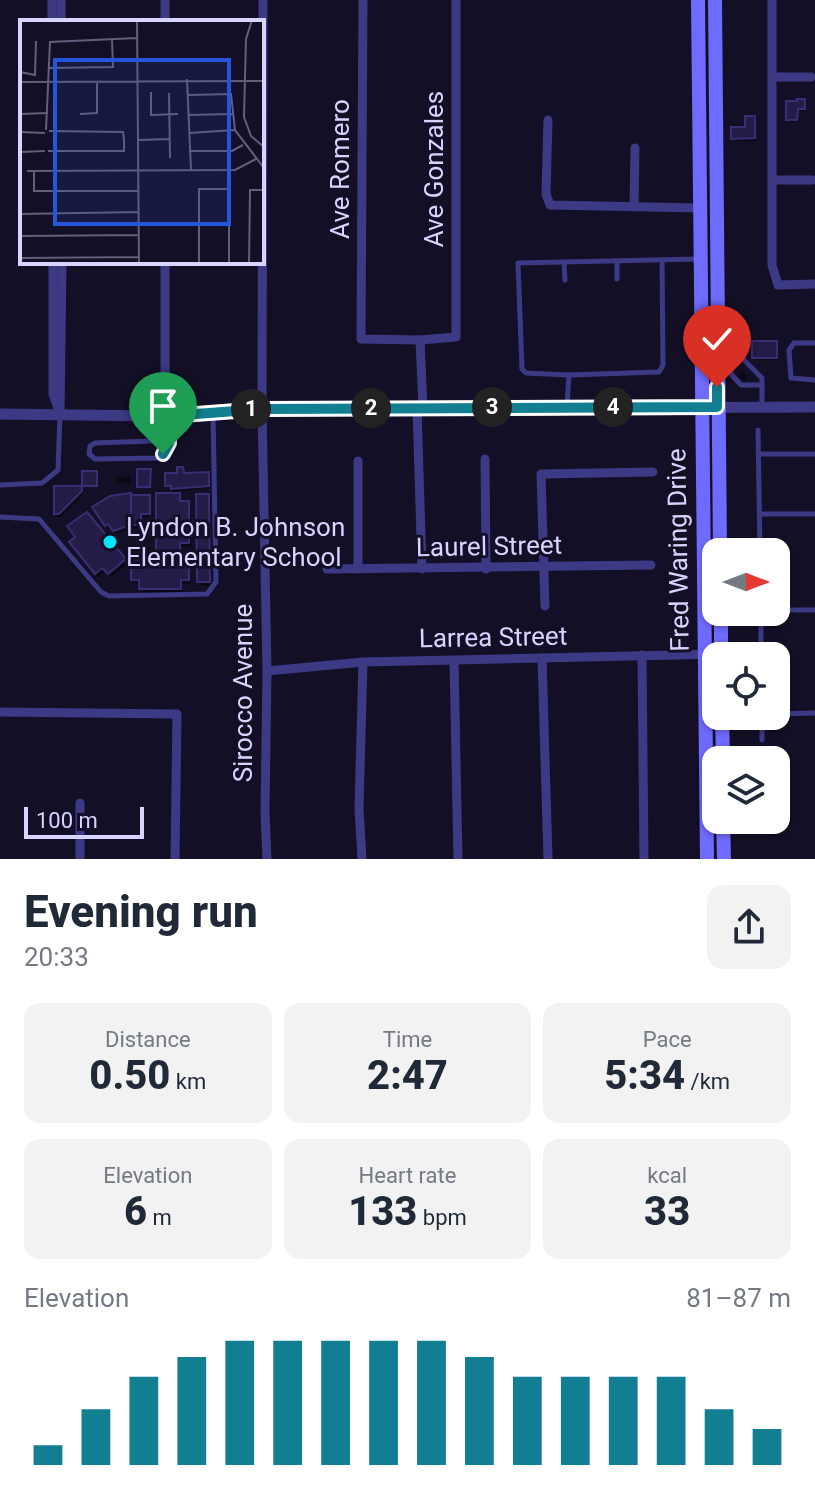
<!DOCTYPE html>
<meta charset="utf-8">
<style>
body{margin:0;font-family:Roboto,sans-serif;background:#f2f2f3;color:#1f2937;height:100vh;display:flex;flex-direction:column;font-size:30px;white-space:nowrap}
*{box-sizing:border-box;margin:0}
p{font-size:26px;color:#747a83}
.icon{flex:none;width:44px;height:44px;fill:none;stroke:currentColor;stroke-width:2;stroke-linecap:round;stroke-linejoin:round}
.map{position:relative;height:859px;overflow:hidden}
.side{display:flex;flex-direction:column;background:#fff;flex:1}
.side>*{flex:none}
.needle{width:52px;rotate:90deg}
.controls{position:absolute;left:702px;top:538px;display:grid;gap:16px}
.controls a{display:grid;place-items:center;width:88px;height:88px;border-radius:16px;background:#fff;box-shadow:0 2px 6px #0004;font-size:40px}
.scale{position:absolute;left:24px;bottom:20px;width:120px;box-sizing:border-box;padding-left:8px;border:4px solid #d9d4ff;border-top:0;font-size:22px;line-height:28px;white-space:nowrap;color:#d9d4ff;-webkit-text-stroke:6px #130f26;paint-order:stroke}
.pin{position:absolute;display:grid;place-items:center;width:68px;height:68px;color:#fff;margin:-82px -34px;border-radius:50% 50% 50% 0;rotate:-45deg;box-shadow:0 0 8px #0007}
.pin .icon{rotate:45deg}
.km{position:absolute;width:40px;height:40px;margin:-20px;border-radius:50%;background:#222;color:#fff;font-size:22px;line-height:40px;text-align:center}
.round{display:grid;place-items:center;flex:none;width:84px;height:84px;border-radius:16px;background:#f2f2f3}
.headline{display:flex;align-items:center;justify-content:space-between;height:136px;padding:0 24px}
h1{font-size:44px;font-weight:800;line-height:60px}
.stats{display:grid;grid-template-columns:repeat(3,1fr);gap:12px;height:136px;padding:8px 24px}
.stats div{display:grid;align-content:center;border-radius:16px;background:#f2f2f3;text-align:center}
.stats b{font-size:40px;font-weight:800}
.stats small{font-size:22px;font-weight:400}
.stats p{font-size:22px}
.chart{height:224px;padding:16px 24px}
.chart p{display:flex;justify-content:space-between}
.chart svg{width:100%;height:144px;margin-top:8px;stroke:#117e91;stroke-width:6}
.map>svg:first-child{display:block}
.shadow{fill:#0007}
.building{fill:#241b47;stroke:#3b2d73;stroke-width:2}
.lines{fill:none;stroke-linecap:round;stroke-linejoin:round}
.service{stroke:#3d3a85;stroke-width:5}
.minor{stroke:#3d3a85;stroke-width:9}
.tertiary{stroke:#3d3a85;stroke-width:11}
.secondary{stroke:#6f6bff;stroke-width:14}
.route-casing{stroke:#fff;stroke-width:16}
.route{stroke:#117e91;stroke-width:10}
.poi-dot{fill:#00e5ff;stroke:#130f26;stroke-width:3}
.labels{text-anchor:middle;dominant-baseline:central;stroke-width:6;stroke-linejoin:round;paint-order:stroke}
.street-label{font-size:26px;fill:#d9d4ff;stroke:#130f26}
.poi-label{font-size:26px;fill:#d9d4ff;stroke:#130f26;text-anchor:start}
.inset-road{fill:none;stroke:#625e7d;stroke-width:2}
.view{fill:#2655da;fill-opacity:0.15;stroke:#2655da;stroke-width:4}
.inset-edge{fill:none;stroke:#d9d4ff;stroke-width:4}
</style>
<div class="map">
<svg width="815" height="859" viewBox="0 0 815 859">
<rect width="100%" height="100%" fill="#130f26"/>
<g class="shadow">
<polygon points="804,101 806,111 798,111 798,122 789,122 788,119"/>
<polygon points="754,118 756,141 735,141 733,138 747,129"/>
<polygon points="776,343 778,360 756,360 754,357"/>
<polygon points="743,372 748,377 744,381 739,376"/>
<polygon points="182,469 184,475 208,474 210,477 210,488 176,491 181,503 188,503 190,508 191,547 181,547 181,555 173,556 177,561 188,561 191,584 182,584 182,593 144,593 141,584 136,584 133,580 162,558 158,551 176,495 167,485"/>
<polygon points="116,477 130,477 130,483 117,483"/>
<polygon points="81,488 83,495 61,517 57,517 56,514"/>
<polygon points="208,496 211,500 211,586 202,586 199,582"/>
<polygon points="148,497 150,517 141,517 141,528 133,528 117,534 112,528 109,529 95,508"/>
<polygon points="74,547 124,561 126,565 111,577 106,571 98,577"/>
</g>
<g class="building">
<polygon points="797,99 805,99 805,109 798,109 797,120 786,120 786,101 797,101"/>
<polygon points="745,116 755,116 755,138 731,139 731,127 745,127"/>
<rect x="752" y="341" width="25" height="17"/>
<polygon points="177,467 183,467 184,473 209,472 209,486 171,489 171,486 165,486 165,473 177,473"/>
<polygon points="137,469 151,469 150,487 137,487"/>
<rect x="82" y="471" width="15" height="15"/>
<polygon points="54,486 82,486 82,491 59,514 54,514"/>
<polygon points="131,493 131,525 113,531 108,524 105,526 92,507 110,496"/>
<polygon points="156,493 180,493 180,501 189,501 189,543 180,543 180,552 159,552 159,556 189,559 189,580 181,580 181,589 139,589 139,580 131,580 131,556 156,556"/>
<polygon points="196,494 209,494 210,582 197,582"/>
<polygon points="131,495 150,495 150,514 141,514 141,525 131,525"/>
<polygon points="87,512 126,559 108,574 102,568 95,574 69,542 75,537 67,526"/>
</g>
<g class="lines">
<g class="service">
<polyline points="617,261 617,279"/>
<polyline points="564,262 565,280"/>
<polyline points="815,343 794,343 789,350 791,378 815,380"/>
<polyline points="721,357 741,357 762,378 762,406"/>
<polyline points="730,357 731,374 741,385 762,385"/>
<polyline points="569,375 659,372 663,365 662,260"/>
<polyline points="567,406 569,375 526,373 522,369 518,263 699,259"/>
<polyline points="158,417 157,437 153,441 95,443 90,446 89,454 95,459 157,458 167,448 169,418"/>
<polyline points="758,430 760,552"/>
<polyline points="759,454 815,454"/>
<polyline points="0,485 42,483 58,470 60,414"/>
<polyline points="760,514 815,514"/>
<polyline points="0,517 39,519 101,592 109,596 207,594 216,582 213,413"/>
<polyline points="776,610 815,610"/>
<polyline points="761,612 761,656"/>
<polyline points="776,714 815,713"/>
<polyline points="762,716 762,740"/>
</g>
<g class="minor">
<polyline points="52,0 52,22"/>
<polyline points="61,0 61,22"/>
<polyline points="263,0 262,409 267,671 265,812 267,859"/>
<polyline points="363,0 361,339 420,340 456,337 456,0"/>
<polyline points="772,0 772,265 778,285 815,284"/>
<polyline points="165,22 165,0"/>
<polyline points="773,77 811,77"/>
<polyline points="548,120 546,194 550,205 700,208"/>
<polyline points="773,180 813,180"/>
<polyline points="634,207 635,148"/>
<polyline points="53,262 53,394 60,414"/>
<polyline points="420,340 423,408"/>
<polyline points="417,408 422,569"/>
<polyline points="60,411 62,262"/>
<polyline points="165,416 165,262"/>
<polyline points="485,459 486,569"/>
<polyline points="358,461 358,569"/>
<polyline points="327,569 651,565"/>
<polyline points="545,606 541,474 653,472"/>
<polyline points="642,655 644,859"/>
<polyline points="542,658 548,859"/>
<polyline points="454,661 458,859"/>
<polyline points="267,671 363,662 721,654"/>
<polyline points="0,712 177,714 175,859"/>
<polyline points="80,803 80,859"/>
<polyline points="362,859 359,808 363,662"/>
</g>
<polyline class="tertiary" points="0,414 158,416 262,409 815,407"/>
<g class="secondary">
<polyline points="698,0 707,859"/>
<polyline points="715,0 720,552"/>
<polyline points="721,612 721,656"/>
<polyline points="722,716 723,760"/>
<polyline points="723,820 724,859"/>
</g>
</g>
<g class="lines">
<g class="route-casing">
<polyline id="route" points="163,454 169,443 169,416 262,409 717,407 717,387"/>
</g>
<use href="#route" class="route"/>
</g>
<circle class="poi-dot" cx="110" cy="542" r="8"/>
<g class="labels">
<g class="street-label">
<text transform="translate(340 169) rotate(-90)">Ave Romero</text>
<text transform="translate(434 169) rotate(-90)">Ave Gonzales</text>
<text transform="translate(489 546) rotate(-1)">Laurel Street</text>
<text transform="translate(678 550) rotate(-91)">Fred Waring Drive</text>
<text transform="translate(493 637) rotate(-1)">Larrea Street</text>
<text transform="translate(243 693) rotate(-90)">Sirocco Avenue</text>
</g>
<g class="poi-label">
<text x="126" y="527">Lyndon B. Johnson<tspan x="126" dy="30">Elementary School</tspan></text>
</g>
</g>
<g transform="translate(20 20)">
<rect width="244" height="244" fill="#130f26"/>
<path class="inset-road" d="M117,0L119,244M232,0L226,19L224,97L231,116L244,127M34,1L78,0M29,48L93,47L92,19M0,52L15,55L16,21M167,59L171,150M0,62L244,61M131,72V95L158,94M149,73L150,138M168,75L211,74L215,110L244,148M0,94L28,93M60,94L77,93V63M168,95L213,94M26,110L30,22L117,18M0,112L25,113M169,113L215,110M118,120L150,119M28,131H104V119L103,112L29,111M169,131H212L223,125M0,132L25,131M7,151L215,150L236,139M14,151V171H119M0,194L119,192M0,216L119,215M0,238L119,237M179,244V169H209V244M229,244L230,170H244"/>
<path class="view" d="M35,40H209V204H35Z"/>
<rect width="244" height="244" class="inset-edge"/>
</g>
</svg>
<div class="controls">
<a><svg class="needle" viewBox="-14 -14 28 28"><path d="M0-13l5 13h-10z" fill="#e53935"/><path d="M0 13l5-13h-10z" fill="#747a83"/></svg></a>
<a><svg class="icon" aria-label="locate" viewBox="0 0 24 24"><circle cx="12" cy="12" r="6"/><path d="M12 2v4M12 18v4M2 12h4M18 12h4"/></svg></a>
<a><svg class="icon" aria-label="layers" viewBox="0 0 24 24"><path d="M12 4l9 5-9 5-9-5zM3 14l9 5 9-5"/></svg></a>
</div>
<div class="scale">100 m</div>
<div class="pin" style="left:163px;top:454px;background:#1e9e55"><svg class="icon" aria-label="arrive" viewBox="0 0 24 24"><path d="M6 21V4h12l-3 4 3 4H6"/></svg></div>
<div class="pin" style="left:717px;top:387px;background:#d93025"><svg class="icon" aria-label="check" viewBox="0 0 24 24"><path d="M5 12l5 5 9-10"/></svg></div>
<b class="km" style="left:251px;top:409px">1</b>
<b class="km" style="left:371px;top:408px">2</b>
<b class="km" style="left:492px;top:407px">3</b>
<b class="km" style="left:613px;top:407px">4</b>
</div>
<section class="side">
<div class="headline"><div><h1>Evening run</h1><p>20:33</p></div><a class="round"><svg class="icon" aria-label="share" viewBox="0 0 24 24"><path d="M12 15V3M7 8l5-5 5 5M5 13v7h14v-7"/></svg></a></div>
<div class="stats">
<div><p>Distance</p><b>0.50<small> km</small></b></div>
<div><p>Time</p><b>2:47</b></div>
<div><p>Pace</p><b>5:34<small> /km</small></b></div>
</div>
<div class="stats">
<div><p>Elevation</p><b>6<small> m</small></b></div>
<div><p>Heart rate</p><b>133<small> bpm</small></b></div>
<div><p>kcal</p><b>33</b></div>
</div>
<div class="chart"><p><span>Elevation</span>81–87 m</p>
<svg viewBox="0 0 160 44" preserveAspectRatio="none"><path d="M5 44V38M15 44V27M25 44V17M35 44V11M45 44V6M55 44V6M65 44V6M75 44V6M85 44V6M95 44V11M105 44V17M115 44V17M125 44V17M135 44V17M145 44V27M155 44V33"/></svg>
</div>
</section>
